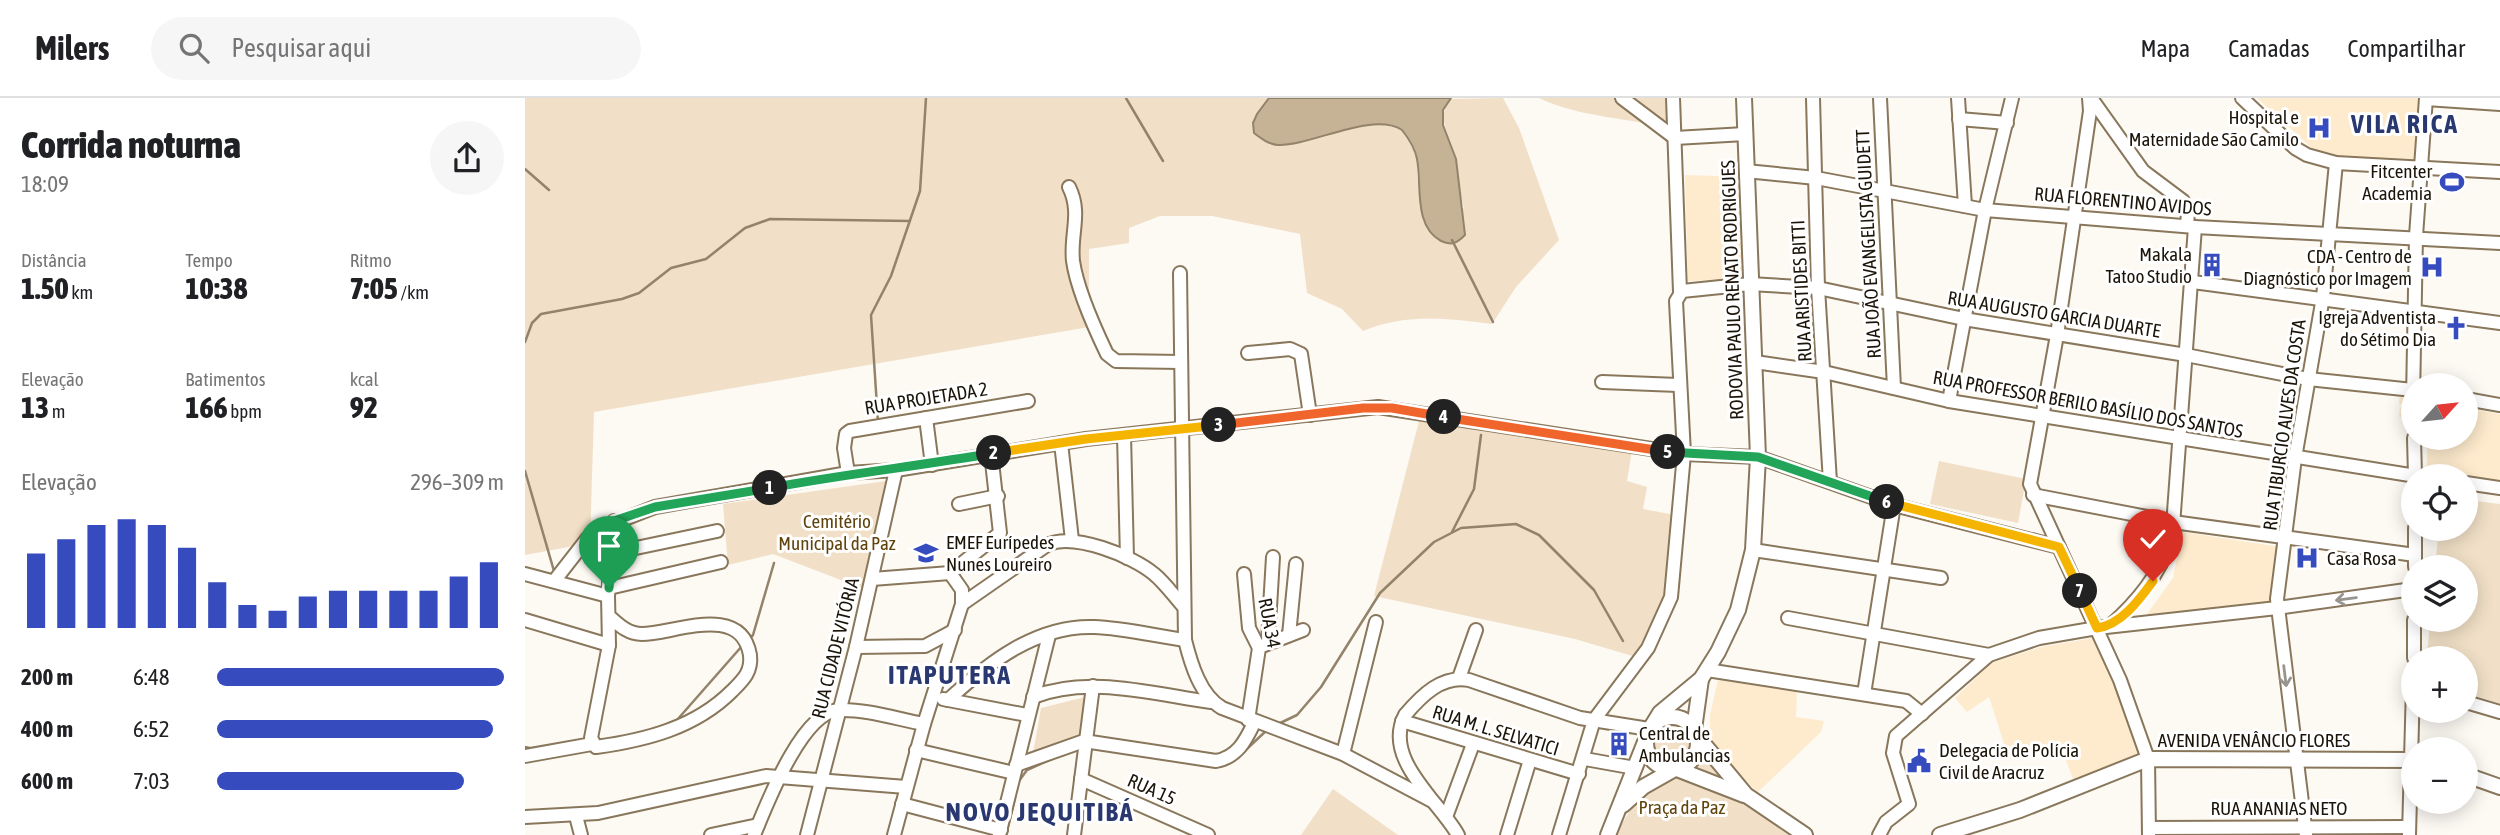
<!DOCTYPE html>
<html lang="pt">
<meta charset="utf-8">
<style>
body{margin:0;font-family:"Asap Condensed",sans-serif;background:#f6f6f6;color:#202124;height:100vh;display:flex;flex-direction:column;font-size:26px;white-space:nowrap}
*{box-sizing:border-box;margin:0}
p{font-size:23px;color:#757577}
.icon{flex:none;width:38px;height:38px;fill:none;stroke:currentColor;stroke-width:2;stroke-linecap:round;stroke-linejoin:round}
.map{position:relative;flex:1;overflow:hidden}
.sheet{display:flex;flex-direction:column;background:#fff;width:525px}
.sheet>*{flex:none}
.needle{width:46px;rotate:63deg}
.fabs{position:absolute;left:1876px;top:275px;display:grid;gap:14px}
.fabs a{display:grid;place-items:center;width:77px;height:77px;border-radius:50%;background:#fff;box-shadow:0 4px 18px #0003;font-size:35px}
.pin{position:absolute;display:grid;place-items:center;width:60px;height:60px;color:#fff;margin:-72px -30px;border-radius:50% 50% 50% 0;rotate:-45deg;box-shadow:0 0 7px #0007}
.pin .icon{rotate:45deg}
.km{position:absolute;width:35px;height:35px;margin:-18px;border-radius:50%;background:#222;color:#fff;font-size:19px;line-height:35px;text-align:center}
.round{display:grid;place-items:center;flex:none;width:74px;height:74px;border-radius:37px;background:#f6f6f6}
.summary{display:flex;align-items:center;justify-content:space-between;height:119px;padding:0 21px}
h1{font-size:38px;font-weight:800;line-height:52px}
.figures{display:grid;grid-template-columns:repeat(3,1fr);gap:10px;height:119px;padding:7px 21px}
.figures div{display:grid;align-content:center}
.figures b{font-size:30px;font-weight:800}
.figures small{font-size:19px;font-weight:400}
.figures p{font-size:19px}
.chart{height:196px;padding:14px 21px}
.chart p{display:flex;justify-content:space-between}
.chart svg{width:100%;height:126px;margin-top:7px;stroke:#364bbd;stroke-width:6}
ul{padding:0 21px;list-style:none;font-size:23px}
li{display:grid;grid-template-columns:112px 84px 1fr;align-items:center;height:52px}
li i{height:18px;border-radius:9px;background:#364bbd}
header{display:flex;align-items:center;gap:42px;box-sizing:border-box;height:98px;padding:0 35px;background:#fff;border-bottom:2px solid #e0e0e0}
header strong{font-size:33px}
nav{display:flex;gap:38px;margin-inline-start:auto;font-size:24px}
.search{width:490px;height:63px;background:#f6f6f6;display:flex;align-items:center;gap:18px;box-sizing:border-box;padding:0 24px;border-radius:38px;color:#757577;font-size:26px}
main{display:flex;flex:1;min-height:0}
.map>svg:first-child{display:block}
.built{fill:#feebcd}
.green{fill:#f1e0c7}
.water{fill:#c6b294;stroke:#93836a;stroke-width:2}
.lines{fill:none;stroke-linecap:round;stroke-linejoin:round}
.stream{stroke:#93836a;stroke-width:2.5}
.minor-casing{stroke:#89775c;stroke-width:16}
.major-casing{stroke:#89775c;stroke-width:18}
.minor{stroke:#fff;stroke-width:12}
.major{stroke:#fff;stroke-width:14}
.oneway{stroke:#989590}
.split-1-casing{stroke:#fff;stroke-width:14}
.split-2-casing{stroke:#fff;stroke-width:14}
.split-3-casing{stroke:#fff;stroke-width:14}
.split-4-casing{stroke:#fff;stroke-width:14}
.split-5-casing{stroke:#fff;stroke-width:14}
.split-6-casing{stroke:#fff;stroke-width:14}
.split-7-casing{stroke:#fff;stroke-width:14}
.split-8-casing{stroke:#fff;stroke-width:14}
.split-1{stroke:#22a559;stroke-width:9}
.split-2{stroke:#22a559;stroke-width:9}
.split-3{stroke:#f5b400;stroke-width:9}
.split-4{stroke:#f0652b;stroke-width:9}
.split-5{stroke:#f0652b;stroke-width:9}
.split-6{stroke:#22a559;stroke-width:9}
.split-7{stroke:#f5b400;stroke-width:9}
.split-8{stroke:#f5b400;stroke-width:9}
.labels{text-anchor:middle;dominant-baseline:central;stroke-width:6;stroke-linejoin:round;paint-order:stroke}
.poi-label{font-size:19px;fill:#1b1409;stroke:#fff;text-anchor:end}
.street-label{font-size:19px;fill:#1b1409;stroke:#fff}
.park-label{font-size:19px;fill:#60430c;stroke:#fff}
.district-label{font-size:26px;font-weight:bold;letter-spacing:2px;fill:#2a3871;stroke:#fff}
</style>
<header>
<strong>Milers</strong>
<div class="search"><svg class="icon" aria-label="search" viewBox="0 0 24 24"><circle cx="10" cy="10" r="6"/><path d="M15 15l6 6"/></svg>Pesquisar aqui</div>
<nav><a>Mapa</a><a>Camadas</a><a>Compartilhar</a></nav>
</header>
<main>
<section class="sheet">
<div class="summary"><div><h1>Corrida noturna</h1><p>18:09</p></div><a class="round"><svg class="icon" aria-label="share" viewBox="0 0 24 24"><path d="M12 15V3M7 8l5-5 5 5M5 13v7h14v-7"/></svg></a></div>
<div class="figures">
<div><p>Distância</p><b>1.50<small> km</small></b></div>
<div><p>Tempo</p><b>10:38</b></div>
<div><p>Ritmo</p><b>7:05<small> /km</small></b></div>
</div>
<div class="figures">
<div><p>Elevação</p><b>13<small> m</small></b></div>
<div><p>Batimentos</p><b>166<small> bpm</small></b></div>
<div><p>kcal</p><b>92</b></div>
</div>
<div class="chart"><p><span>Elevação</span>296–309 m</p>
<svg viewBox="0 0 160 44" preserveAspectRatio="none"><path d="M5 44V18M15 44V13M25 44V8M35 44V6M45 44V8M55 44V16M65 44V28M75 44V36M85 44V38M95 44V33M105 44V31M115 44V31M125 44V31M135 44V31M145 44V26M155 44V21"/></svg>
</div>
<ul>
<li><b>200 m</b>6:48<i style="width:100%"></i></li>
<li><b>400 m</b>6:52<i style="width:96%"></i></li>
<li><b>600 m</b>7:03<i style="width:86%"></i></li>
</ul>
</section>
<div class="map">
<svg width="1975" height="737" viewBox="0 0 1975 737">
<rect width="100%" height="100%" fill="#fdf9f3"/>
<g class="built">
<polygon points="1732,0 1893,0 1889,63 1821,61 1791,54"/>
<polygon points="1160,77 1222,79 1226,181 1163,183"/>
<polygon points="1875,291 1886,294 1886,320 1874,319 1875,310 1879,307 1874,306"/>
<polygon points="1941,310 1975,316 1975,383 1902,370 1902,340 1941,340"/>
<polygon points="1657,434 1756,449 1750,506 1620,519 1648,480"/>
<polygon points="1574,539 1622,654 1548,681 1538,654 1484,661 1464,599 1442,614 1430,600 1466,565 1516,549"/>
<polygon points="1193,582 1272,592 1271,619 1299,623 1296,634 1233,694 1204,669 1185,638 1185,617"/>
</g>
<g class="green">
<path d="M0,0H744L732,16L729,35C737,41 743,46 753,47C786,48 847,13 877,33L892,58V80L901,121L939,110C934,93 934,77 931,60C926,37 911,24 924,1L978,0L994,30L1034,142L991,189L967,226C922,220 881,215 838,233L817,211L782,195L775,136L687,118H635L604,130V145L564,151V229L69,314L65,445L0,457Z"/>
<path d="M1014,0H1146L1148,32C1104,19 1055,20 1014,0Z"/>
<polygon points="894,323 1107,352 1102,383 1122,389 1118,411 1150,417 1146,493 1121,562 1050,541 849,498"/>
<polygon points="1414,363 1501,381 1493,425 1405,406"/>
<polygon points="368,382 342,492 248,456 203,467 198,406"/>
<polygon points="1941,402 1975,406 1975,606 1941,595 1941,560 1902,560 1905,522 1941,522 1941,469 1910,469 1914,431 1941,430"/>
<polygon points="564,598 560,643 506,666 516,610"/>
<circle cx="1147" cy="646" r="22"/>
<polygon points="1178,654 1201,683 1167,672"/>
<path d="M1150,680C1193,683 1231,713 1264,737H1092C1102,713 1122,684 1150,680Z"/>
<polygon points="808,691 873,737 776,737"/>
</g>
<path class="water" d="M744,0H926L918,12V27L931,61L940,137C932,145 927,148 916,143C888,128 897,86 892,61C890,50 884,41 877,32C847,13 786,48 753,47C743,46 737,41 729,35L728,25L732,16Z"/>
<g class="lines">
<g class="stream">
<polyline points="601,0 638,63"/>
<polyline points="0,71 24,92"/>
<polyline points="927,142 968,224"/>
<polyline points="0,244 7,225 16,216 97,201 114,195 146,170 181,161 220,130 245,121 385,123"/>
<polyline points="353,324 346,217 366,178 395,93 401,0"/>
<polyline points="0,373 29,473"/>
<polyline points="927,434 949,391 956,337"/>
<polyline points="224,541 228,537 249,465"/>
<polyline points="751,627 772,617 796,589 855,495 909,444 936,430 991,426 1014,437 1069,492 1098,543"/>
<polyline points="129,631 152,622 217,548"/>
<polyline points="0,649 9,651"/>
<polyline points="709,663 742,632"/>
<polyline points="494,683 502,672 531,659"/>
<polyline points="481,737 490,700"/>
</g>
<g class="minor-casing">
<g id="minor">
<polyline points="1097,0 1150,40 1220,36"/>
<polyline points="1148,0 1155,194"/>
<polyline points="1288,0 1293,190 1305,384"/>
<polyline points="1355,0 1369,290"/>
<polyline points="1433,0 1440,108"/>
<polyline points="1564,0 1565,13 1532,237 1505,386 1595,582 1623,661 1624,737"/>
<polyline points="1566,0 1618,73 1658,103 1663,114 1662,128"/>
<polyline points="1717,0 1770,50 1782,57 1811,65 1975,74"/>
<polyline points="1901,1 1975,6"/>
<polyline points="1434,21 1482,25"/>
<polyline points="1221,73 1291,80 1460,112 1670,129 1975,145"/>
<path d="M544,89C557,115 545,136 548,163C552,191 570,231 582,256L591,263L656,264"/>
<path d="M655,175L660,542C666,566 675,597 697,610L818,656L907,703"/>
<polyline points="1668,184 1975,225"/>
<polyline points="723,255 765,251 776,256 785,317"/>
<polyline points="1230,264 1299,274 1424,303 1891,378"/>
<polyline points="1077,284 1153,287"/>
<polyline points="1888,301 1891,138 1901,0"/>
<polyline points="1941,301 1975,307"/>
<polyline points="1424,303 1460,112 1487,0"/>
<polyline points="401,320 407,367"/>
<polyline points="599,337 602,460"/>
<polyline points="1889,340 1890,378"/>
<polyline points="536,345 547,442"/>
<polyline points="323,375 319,350 321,336 325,333 503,303"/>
<polyline points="1941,385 1975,390"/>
<polyline points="1508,397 1648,424 1890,457"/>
<polyline points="434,406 473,398"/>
<polyline points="1890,430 1890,469"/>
<polyline points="1228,452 1416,480"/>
<polyline points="87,455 192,433"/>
<polyline points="0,476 83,498"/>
<polyline points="719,476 724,530 734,550 723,622"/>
<polyline points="347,481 425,475 475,435 466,355"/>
<polyline points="30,482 62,441 74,431 130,409 323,375 371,372 561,341 853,309 1159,356 1233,359 1369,407 1534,449"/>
<polyline points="84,490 196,464"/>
<path d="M437,506L522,447C548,434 608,458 629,476C640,485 649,498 658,508"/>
<path d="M85,519C94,527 103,536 117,536C148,536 216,504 225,557C227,574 218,582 207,593C170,630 121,642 71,649L66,640L84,547L83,498L89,423"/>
<polyline points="1263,520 1464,557"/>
<polyline points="0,522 84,547"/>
<path d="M1585,528C1614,502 1633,478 1647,441L1670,129"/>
<polyline points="764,537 771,466"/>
<polyline points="743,543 748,459"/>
<polyline points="737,548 778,532"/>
<polyline points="331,549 400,548 430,532"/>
<polyline points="1889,560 1889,522"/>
<polyline points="1182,572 1381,603 1397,616"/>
<polyline points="934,580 951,532"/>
<polyline points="1339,596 1369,407"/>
<path d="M508,599C563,577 628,596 686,604"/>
<polyline points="418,601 502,617"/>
<path d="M423,602C463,565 511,527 569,529C599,530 630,538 660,542"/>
<polyline points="1941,604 1975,614"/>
<polyline points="877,623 1054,676"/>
<polyline points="391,652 489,675"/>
<polyline points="818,656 851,524"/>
<polyline points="0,658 67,646"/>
<polyline points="1060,661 1110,670"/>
<path d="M491,667L559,643L691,663C712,659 720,644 729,625"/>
<polyline points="556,681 683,737"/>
<polyline points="377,706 476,732"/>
<polyline points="51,718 56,737"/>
<polyline points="0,719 73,715 241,678 381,689"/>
<polyline points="921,719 948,646"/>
<polyline points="1624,730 1884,729"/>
<polyline points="186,737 233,727"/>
<path d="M229,737C241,708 277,613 314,612C341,611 372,621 399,626"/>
<polyline points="282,737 331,549 371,372"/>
<polyline points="369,737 399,626 437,506 437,492 425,475"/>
<polyline points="474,737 524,537"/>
<polyline points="549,737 568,588"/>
<path d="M933,737C915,704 857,661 880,617C897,597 917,577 944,582L1055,620L1124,631"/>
<polyline points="982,737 1005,662"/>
<polyline points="1034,737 1069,622 1123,550 1146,499 1159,356 1151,203 1157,193 1225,186 1293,190 1439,221 1661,257 1783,281 1888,292"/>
<polyline points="1354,737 1361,724 1384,706 1368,655 1371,638 1464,557 1514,540 1572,530 1752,510 1888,491"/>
<polyline points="1781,737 1752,501 1770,360 1798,199 1811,65"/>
<polyline points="1884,737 1888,588"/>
</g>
</g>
<g class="major-casing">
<g id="major">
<circle cx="1147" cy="645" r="26"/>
<polyline points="1127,628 1135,615 1176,581 1193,554 1213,512 1228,452 1233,359 1219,0"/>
<polyline points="1169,631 1176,581"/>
<polyline points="1172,638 1221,697 1280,737"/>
<polyline points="1152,671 1219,697"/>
<polyline points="1941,677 1975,689"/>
<polyline points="1098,707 1118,689 1148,672"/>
<polyline points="1083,737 1120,644"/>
<polyline points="1415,737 1495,712 1623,661 1888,662"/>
</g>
</g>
<use href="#minor" class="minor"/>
<use href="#major" class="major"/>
</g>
<defs><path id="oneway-shaft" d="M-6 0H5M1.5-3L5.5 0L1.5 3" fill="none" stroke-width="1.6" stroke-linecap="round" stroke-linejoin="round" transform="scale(1.75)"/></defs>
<g class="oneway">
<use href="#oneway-shaft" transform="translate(1821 501) rotate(172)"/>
<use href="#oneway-shaft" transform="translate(1760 578) rotate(83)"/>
</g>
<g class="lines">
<g class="split-1-casing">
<polyline id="split-1" points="84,490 89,423 130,409 245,390"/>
</g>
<g class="split-2-casing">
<path id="split-2" d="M245,390C320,376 394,368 469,355"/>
</g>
<g class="split-3-casing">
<polyline id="split-3" points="469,355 561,341 694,327"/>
</g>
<g class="split-4-casing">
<polyline id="split-4" points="694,327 838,310 867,310 919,319"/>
</g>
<g class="split-5-casing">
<polyline id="split-5" points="919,319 1143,354"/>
</g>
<g class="split-6-casing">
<polyline id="split-6" points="1143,354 1233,359 1362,404"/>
</g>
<g class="split-7-casing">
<polyline id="split-7" points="1362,404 1534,449 1555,493"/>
</g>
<g class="split-8-casing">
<path id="split-8" d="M1555,493L1572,530C1596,527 1614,502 1628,483"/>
</g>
<use href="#split-1" class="split-1"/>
<use href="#split-2" class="split-2"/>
<use href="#split-3" class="split-3"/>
<use href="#split-4" class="split-4"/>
<use href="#split-5" class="split-5"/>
<use href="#split-6" class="split-6"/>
<use href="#split-7" class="split-7"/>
<use href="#split-8" class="split-8"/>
</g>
<defs>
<g id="hospital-bare" transform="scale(1.89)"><path d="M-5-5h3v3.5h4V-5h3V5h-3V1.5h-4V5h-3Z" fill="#364bbd" stroke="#fff" stroke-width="2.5" paint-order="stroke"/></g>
<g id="stadium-bare" transform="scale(1.89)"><path d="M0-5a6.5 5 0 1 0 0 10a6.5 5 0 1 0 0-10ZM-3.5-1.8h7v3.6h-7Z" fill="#364bbd" stroke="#fff" stroke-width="2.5" paint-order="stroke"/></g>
<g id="building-bare" transform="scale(1.89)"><path d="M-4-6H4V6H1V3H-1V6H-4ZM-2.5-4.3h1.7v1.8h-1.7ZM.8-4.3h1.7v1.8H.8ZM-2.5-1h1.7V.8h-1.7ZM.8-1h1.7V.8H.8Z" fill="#364bbd" stroke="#fff" stroke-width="2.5" paint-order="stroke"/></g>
<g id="church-bare" transform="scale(1.89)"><path d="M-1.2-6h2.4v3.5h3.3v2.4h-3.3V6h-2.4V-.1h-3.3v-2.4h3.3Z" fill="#364bbd" stroke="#fff" stroke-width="2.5" paint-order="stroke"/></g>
<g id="school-bare" transform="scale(1.89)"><path d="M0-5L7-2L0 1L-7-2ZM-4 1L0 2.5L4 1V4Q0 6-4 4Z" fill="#364bbd" stroke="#fff" stroke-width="2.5" paint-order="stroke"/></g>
<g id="civic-bare" transform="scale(1.89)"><path d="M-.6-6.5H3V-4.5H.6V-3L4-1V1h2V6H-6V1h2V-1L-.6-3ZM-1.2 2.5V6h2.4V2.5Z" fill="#364bbd" stroke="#fff" stroke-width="2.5" paint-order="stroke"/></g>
</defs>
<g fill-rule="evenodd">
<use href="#hospital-bare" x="1794" y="30"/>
<use href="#stadium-bare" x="1927" y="84"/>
<use href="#building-bare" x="1687" y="167"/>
<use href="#hospital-bare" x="1907" y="169"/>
<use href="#church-bare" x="1931" y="230"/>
<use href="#school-bare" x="401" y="455"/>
<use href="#hospital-bare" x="1782" y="460"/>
<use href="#building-bare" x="1094" y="646"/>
<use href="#civic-bare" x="1394" y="663"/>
</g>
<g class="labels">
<g class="poi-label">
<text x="1774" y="19">Hospital e<tspan x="1774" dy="22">Maternidade São Camilo</tspan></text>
<text x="1907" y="73">Fitcenter<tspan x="1907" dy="22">Academia</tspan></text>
<text x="1667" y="156">Makala<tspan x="1667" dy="22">Tatoo Studio</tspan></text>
<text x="1887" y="158">CDA - Centro de<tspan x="1887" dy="22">Diagnóstico por Imagem</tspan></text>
<text x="1911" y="219">Igreja Adventista<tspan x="1911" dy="22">do Sétimo Dia</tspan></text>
<text x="421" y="444" text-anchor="start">EMEF Eurípedes<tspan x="421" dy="22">Nunes Loureiro</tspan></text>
<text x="1802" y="460" text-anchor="start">Casa Rosa</text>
<text x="1114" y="635" text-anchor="start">Central de<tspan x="1114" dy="22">Ambulancias</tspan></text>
<text x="1414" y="652" text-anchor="start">Delegacia de Polícia<tspan x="1414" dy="22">Civil de Aracruz</tspan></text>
</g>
<g class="street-label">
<text transform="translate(1598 103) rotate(5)">RUA FLORENTINO AVIDOS</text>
<text transform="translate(1343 146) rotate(-93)">RUA JOÃO EVANGELISTA GUIDETT</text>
<text transform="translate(1207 192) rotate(-92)">RODOVIA PAULO RENATO RODRIGUES</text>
<text transform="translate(1276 193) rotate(-93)">RUA ARISTIDES BITTI</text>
<text transform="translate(1529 216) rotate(9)">RUA AUGUSTO GARCIA DUARTE</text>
<text transform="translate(401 300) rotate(-9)">RUA PROJETADA 2</text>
<text transform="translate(1563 306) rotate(10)">RUA PROFESSOR BERILO BASÍLIO DOS SANTOS</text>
<text transform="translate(1759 327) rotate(-82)">RUA TIBURCIO ALVES DA COSTA</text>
<text transform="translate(745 525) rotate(79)">RUA 34</text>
<text transform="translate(310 550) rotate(-76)">RUA CIDADE VITÓRIA</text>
<text transform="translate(971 632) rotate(17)">RUA M. L. SELVATICI</text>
<text x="1729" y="642">AVENIDA VENÂNCIO FLORES</text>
<text transform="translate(627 691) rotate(24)">RUA 15</text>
<text x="1754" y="710">RUA ANANIAS NETO</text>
</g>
<g class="park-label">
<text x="312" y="423">Cemitério<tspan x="312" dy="22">Municipal da Paz</tspan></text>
<text x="1157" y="709">Praça da Paz</text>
</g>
<g class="district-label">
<text x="1880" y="26">VILA RICA</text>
<text x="425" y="577">ITAPUTERA</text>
<text x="515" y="714">NOVO JEQUITIBÁ</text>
</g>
</g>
</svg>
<div class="fabs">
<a><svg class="needle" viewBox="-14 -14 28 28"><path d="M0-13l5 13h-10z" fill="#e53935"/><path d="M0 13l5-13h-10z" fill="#757577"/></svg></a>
<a><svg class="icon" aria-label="locate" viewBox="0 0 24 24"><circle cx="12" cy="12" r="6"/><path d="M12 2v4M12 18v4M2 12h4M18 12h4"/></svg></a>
<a><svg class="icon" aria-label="layers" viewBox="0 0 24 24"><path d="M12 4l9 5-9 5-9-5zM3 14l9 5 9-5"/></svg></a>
<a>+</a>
<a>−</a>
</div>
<div class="pin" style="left:84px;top:490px;background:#1e9e55"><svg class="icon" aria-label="arrive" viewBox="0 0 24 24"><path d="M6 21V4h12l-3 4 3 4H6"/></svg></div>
<div class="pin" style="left:1628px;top:483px;background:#d93025"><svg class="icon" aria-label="check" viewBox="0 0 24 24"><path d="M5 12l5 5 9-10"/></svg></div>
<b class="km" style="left:245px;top:390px">1</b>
<b class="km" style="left:469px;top:355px">2</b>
<b class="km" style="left:694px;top:327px">3</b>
<b class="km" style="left:919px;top:319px">4</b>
<b class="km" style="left:1143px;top:354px">5</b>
<b class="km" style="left:1362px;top:404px">6</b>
<b class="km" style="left:1555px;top:493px">7</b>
</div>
</main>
